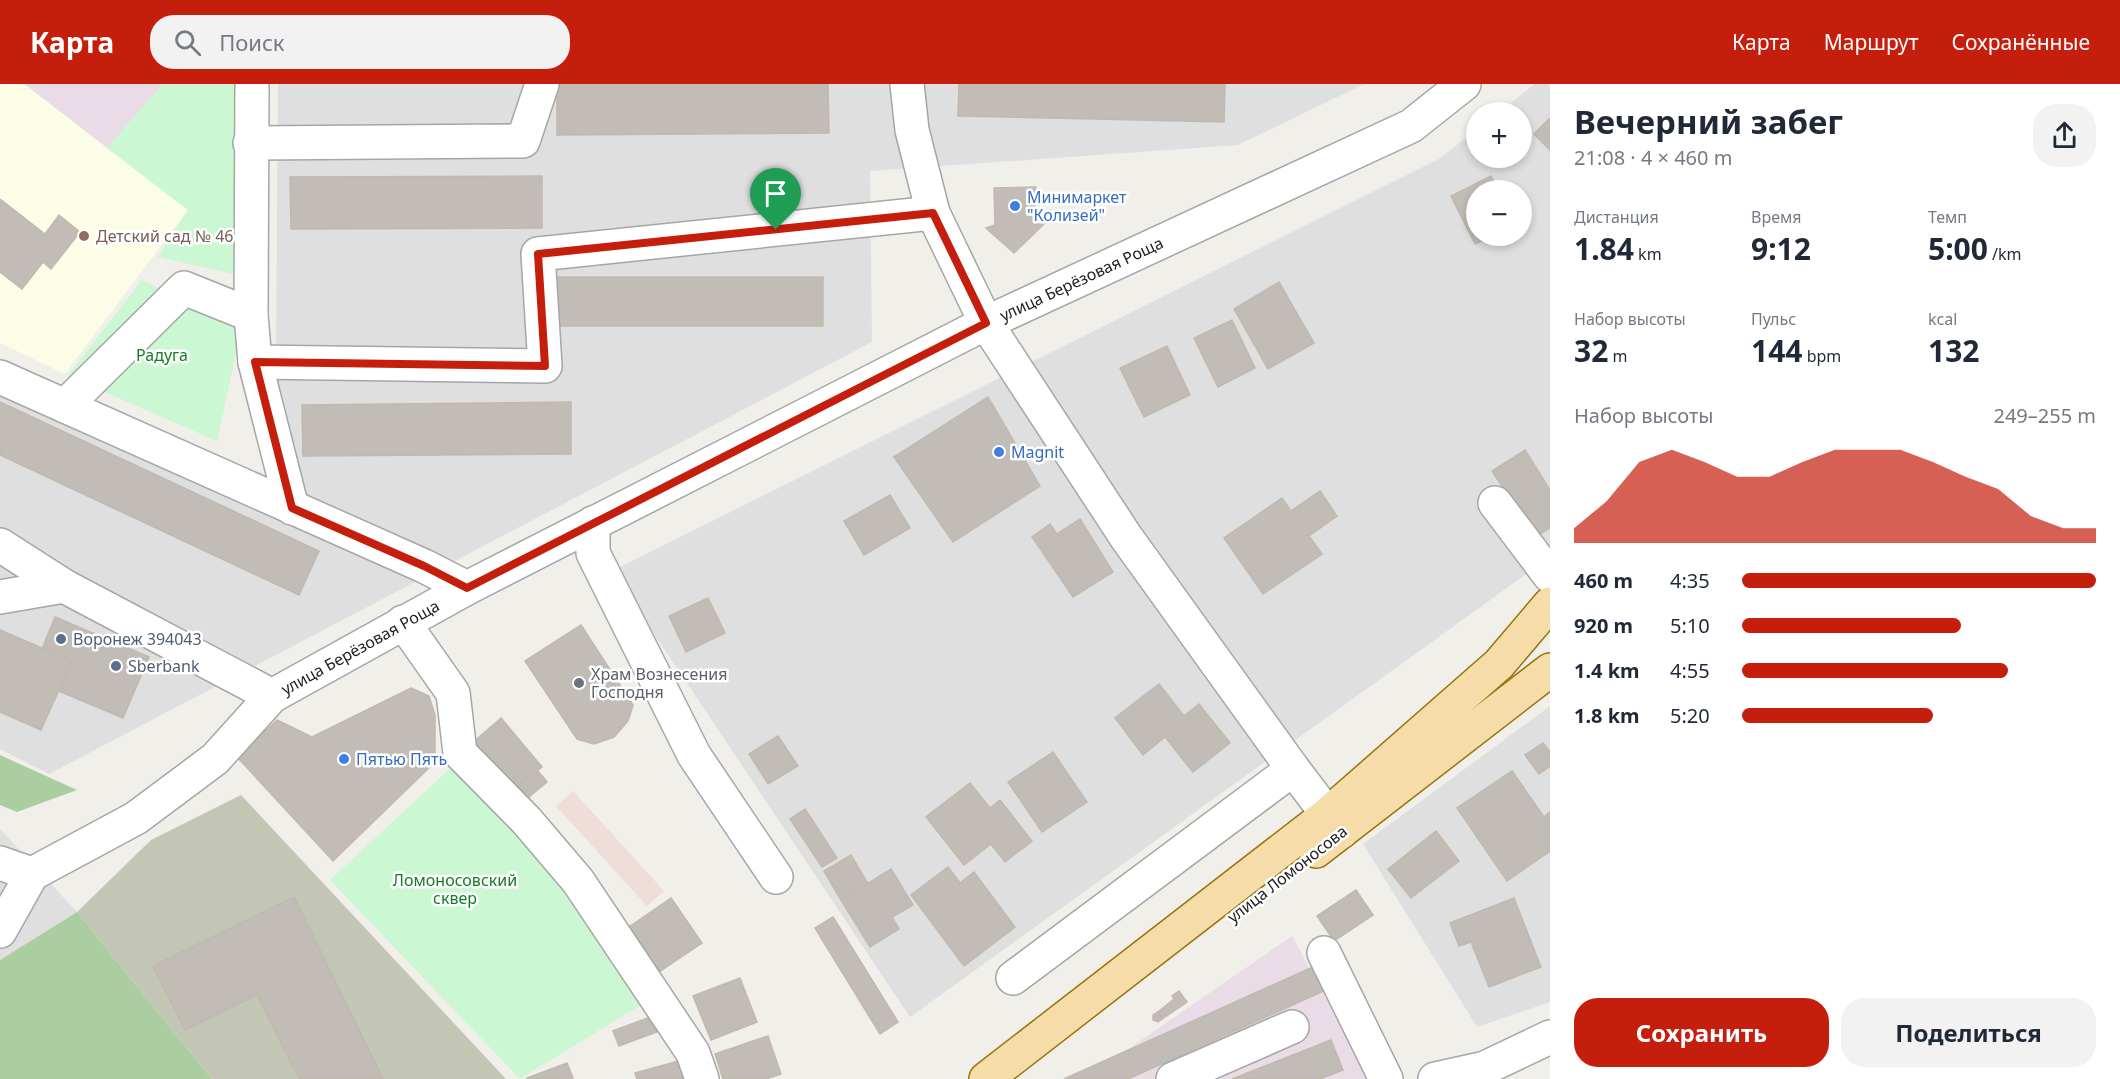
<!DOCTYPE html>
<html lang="ru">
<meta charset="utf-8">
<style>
body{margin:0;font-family:"Noto Sans",sans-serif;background:#f2f2f3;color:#1f2937;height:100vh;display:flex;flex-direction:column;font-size:22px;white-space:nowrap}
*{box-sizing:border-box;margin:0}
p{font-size:20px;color:#747a83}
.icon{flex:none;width:33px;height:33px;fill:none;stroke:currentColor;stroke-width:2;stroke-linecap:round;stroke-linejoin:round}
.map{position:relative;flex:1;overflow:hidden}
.details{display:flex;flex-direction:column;background:#fff;width:570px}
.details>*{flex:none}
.fabs{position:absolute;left:1466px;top:18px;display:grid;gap:12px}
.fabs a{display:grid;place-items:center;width:66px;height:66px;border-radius:50%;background:#fff;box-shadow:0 3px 9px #0003;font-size:30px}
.pin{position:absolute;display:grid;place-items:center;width:51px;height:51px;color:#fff;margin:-62px -26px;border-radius:50% 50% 50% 0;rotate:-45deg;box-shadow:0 0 6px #0007}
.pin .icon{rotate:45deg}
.round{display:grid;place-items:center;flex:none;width:63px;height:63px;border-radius:24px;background:#f2f2f3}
.overview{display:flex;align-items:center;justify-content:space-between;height:102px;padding:0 24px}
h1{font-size:33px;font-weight:700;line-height:45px}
.metrics{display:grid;grid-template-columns:repeat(3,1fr);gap:9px;height:102px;padding:6px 24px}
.metrics div{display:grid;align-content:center}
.metrics b{font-size:30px;font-weight:700}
.metrics small{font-size:16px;font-weight:400}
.metrics p{font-size:16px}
.chart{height:168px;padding:12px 24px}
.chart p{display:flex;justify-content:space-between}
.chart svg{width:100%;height:108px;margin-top:6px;fill:#c61e0d;opacity:.7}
.cta{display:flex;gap:12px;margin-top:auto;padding:12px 24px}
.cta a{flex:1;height:69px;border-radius:24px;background:#c61e0d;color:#fff;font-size:24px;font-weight:700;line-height:69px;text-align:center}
.cta a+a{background:#f2f2f3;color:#1f2937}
ul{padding:0 24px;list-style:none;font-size:20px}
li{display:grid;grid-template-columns:96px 72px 1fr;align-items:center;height:45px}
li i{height:15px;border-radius:8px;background:#c61e0d}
header{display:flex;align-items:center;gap:36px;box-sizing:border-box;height:84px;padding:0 30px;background:#c61e0d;color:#fff}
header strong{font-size:28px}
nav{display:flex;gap:33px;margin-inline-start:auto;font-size:21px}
.search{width:420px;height:54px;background:#f2f2f3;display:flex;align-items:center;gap:15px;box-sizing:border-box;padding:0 21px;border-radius:24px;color:#747a83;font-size:22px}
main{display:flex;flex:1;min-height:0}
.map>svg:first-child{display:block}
.residential{fill:#e0dfdf;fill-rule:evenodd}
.commercial{fill:#f0ddda}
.industrial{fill:#eadce6}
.education{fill:#fbfde6}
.construction{fill:#c4c6b5}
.forest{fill:#aacea1}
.park{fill:#cbf7d2}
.building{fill:#c2bcb6;stroke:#c2b8ac;stroke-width:1.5}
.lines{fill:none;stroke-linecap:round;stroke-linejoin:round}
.minor-casing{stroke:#a6a6a6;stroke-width:36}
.major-casing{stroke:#96740a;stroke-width:36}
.minor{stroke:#fff;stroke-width:33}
.major{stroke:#f6dca9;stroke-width:33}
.route-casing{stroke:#fff;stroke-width:12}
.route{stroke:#c61e0d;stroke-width:8}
.shop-dot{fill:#3f7fe0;stroke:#fff;stroke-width:2}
.education-dot{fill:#8d6e63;stroke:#fff;stroke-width:2}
.service-dot{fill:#5c6f8a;stroke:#fff;stroke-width:2}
.worship-dot{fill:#6b7280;stroke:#fff;stroke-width:2}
.labels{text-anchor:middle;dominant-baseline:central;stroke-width:5;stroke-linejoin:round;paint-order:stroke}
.shop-label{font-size:16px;fill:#366cbe;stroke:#fff;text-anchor:start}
.education-label{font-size:16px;fill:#785e54;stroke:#fff;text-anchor:start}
.street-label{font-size:16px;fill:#222;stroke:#fff}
.park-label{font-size:16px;fill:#147c26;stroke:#fff}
.service-label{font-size:16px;fill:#4e5e75;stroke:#fff;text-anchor:start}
.worship-label{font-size:16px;fill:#5b616d;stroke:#fff;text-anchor:start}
</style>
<header>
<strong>Карта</strong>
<div class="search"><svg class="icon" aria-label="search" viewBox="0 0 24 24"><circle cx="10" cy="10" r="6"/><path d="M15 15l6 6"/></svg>Поиск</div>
<nav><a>Карта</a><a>Маршрут</a><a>Сохранённые</a></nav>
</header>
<main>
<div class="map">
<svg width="1550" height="995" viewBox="0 0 1550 995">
<rect width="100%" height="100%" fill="#f1efe9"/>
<g class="residential">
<polygon points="278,0 1364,0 1238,61 870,87 872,258 49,690 0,665 0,278 275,402"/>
<path d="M1535,0H1550V473L910,933L612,487L1439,75L1476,46V74H1521V28H1499ZM1476,106H1521V152H1476Z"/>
<polygon points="1550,622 1550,918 1477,943 1363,760"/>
<polygon points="0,745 77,828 0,876"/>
</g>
<polygon class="commercial" points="573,707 664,807 647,822 556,722"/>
<g class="industrial">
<polygon points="24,0 163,0 107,64"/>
<polygon points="1292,852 1369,995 1085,995"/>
</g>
<polygon class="education" points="0,0 24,0 188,126 65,290 0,259"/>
<polygon class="construction" points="241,711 506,995 212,995 77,828 151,756"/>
<g class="forest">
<polygon points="0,671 77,706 17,728 0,721"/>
<polygon points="77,828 212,995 0,995 0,876"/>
</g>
<g class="park">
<polygon points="163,0 240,0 242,192 158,173 188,126 107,64"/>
<polygon points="142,196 241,246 217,357 68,292"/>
<polygon points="457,678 566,804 647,917 520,995 330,796"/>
</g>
<g class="building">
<polygon points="557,0 828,0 829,49 557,51"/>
<polygon points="959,0 1225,0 1224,38 958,32"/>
<polygon points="1550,34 1550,66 1534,50"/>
<polygon points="542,92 542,144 291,145 290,93"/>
<polygon points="1491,92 1498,106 1476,106 1476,152 1493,152 1475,160 1451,112"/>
<polygon points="1036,103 1035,140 1044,140 1014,169 986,144 995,141 994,104"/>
<polygon points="0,115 45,150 59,131 80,148 51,185 43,178 22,205 0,188"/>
<polygon points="552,193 823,193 823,242 553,242"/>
<polygon points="1279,198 1314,259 1268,285 1234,225"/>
<polygon points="1232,236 1255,284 1218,303 1194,254"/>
<polygon points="1167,262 1190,311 1144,333 1120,284"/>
<polygon points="988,313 1040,402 953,458 894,373"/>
<polygon points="0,318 319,467 299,511 0,371"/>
<polygon points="571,318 571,370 303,372 302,321"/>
<polygon points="1525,366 1550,406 1550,444 1535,453 1492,387"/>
<polygon points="1320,407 1337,432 1309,452 1322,470 1263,510 1224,454 1282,414 1291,427"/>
<polygon points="890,411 910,444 864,471 844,437"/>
<polygon points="1080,435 1113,488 1073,513 1032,453 1050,440 1057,450"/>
<polygon points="708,514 725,549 686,568 669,532"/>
<polygon points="55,533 149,573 123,634 59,607 72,577 42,565"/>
<polygon points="581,541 633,621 628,637 614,653 594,660 577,655 525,577"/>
<polygon points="0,546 72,577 41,646 0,628"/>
<polygon points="1159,600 1184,632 1199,620 1230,659 1193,688 1165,653 1143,671 1115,634"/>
<polygon points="411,604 429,612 435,631 435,678 333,777 238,674 277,636 312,653"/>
<polygon points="501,634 542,683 511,708 471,660"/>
<polygon points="778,652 798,682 768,700 749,670"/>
<polygon points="1543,659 1550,668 1550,682 1539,690 1525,671"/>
<polygon points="1053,668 1087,718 1042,748 1008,698"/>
<polygon points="537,686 547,698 523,718 513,706"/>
<polygon points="1512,687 1544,733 1550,728 1550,767 1507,797 1457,724"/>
<polygon points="970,699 990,724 1000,716 1032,757 1005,778 991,760 964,781 926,733"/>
<polygon points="805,725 837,774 822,783 790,735"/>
<polygon points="1436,747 1459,777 1411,814 1388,785"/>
<polygon points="851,771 868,800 841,816 824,787"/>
<polygon points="948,783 960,799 974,788 1015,843 964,882 911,811"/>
<polygon points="891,785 913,821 892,833 899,845 870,863 841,816"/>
<polygon points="1356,806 1373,831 1334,857 1317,832"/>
<polygon points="294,813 383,995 299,995 257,911 185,946 153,882"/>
<polygon points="671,814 702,859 653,892 622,848"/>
<polygon points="1514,814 1541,883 1489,903 1471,858 1459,862 1450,839"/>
<polygon points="833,833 898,938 880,950 815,844"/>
<polygon points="1315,882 1326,906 1128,995 1064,995"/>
<polygon points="740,894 757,938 711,956 693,912"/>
<polygon points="1179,907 1187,918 1162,935 1158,928 1174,915 1172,912"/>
<polygon points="1158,928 1162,935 1158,938 1153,936 1153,931"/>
<polygon points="653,932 659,947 619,962 613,947"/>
<polygon points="768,952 781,990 766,995 723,995 715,970"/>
<polygon points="1331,956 1343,986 1320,995 1232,995"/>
<polygon points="686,975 692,995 637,995 635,989"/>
<polygon points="567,979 573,994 527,995 527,994"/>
</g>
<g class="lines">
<g class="minor-casing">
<g id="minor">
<polyline points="252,0 251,231 255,278 292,424"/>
<polyline points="907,0 912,46 933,129 986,239 1126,453 1293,685 1341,748"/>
<polyline points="250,59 523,57 542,0"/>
<polyline points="255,278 545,282 538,170 933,129"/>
<polyline points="0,293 424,482 467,504"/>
<polyline points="65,322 184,204 251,231"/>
<polyline points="1495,419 1550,492"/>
<polyline points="593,439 593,469 694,671 776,793"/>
<path id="s1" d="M0,461L64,502L272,612L467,504L986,239L1411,42L1464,0"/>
<polyline points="0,513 64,502"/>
<polyline points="403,538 453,609 460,669 526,736 578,797 693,969 702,995"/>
<polyline points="0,779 32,790 136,734 215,675 272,612"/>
<polyline points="0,847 32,790"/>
<polyline points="1324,869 1386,995"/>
<polyline points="1013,894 1293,685"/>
<polyline points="1173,995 1292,943"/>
<polyline points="1435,995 1485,984 1550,953"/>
</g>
</g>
<g class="major-casing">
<g id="major">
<polyline points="1316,767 1550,586"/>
<polyline points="986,995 1328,730 1499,580 1550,520"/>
</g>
</g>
<use href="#minor" class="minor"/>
<use href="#major" class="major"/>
</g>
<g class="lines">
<g class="route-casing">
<polygon id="route" points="933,129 986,239 467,504 424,482 292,424 255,278 545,282 538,170"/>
</g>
<use href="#route" class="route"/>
</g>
<g class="shop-dot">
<circle cx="1015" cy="122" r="6"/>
<circle cx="999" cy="368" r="6"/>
<circle cx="344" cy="675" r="6"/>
</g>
<circle class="education-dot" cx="84" cy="152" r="6"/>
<g class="service-dot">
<circle cx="61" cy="555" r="6"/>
<circle cx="116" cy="582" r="6"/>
</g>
<circle class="worship-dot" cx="579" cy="599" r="6"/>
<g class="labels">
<g class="shop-label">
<text x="1027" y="113">Минимаркет<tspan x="1027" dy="18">"Колизей"</tspan></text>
<text x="1011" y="368">Magnit</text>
<text x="356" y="675">Пятью Пять</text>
</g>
<g class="education-label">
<text x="96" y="152">Детский сад № 46</text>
</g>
<g class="street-label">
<text stroke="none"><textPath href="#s1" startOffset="1222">улица Берёзовая Роща</textPath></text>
<text stroke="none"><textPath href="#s1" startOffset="412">улица Берёзовая Роща</textPath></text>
<text transform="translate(1287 790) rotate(-38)">улица Ломоносова</text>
</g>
<g class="park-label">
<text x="162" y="271">Радуга</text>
<text x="455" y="796">Ломоносовский<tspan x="455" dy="18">сквер</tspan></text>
</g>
<g class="service-label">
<text x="73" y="555">Воронеж 394043</text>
<text x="128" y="582">Sberbank</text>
</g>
<g class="worship-label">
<text x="591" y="590">Храм Вознесения<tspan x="591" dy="18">Господня</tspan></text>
</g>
</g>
</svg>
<div class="fabs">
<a>+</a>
<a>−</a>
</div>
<div class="pin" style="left:776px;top:146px;background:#1e9e55"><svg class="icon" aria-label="arrive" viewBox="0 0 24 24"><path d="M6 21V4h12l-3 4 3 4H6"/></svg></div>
</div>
<section class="details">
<div class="overview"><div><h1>Вечерний забег</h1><p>21:08 · 4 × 460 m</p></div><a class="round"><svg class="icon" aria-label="share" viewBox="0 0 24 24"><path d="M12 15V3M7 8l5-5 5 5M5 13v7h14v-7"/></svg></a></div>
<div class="metrics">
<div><p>Дистанция</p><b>1.84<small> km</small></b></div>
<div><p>Время</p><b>9:12</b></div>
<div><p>Темп</p><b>5:00<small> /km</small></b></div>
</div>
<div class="metrics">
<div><p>Набор высоты</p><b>32<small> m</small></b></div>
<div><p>Пульс</p><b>144<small> bpm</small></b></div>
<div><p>kcal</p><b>132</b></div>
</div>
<div class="chart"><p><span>Набор высоты</span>249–255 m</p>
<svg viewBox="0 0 160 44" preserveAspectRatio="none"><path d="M0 44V38L10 27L20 11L30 6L40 11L50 17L60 17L70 11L80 6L90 6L100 6L110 11L120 17L130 22L140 33L150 38L160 38V44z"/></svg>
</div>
<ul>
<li><b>460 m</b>4:35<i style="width:100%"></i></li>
<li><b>920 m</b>5:10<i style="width:62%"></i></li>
<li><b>1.4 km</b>4:55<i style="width:75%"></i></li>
<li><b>1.8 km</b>5:20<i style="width:54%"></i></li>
</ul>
<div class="cta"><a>Сохранить</a><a>Поделиться</a></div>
</section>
</main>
